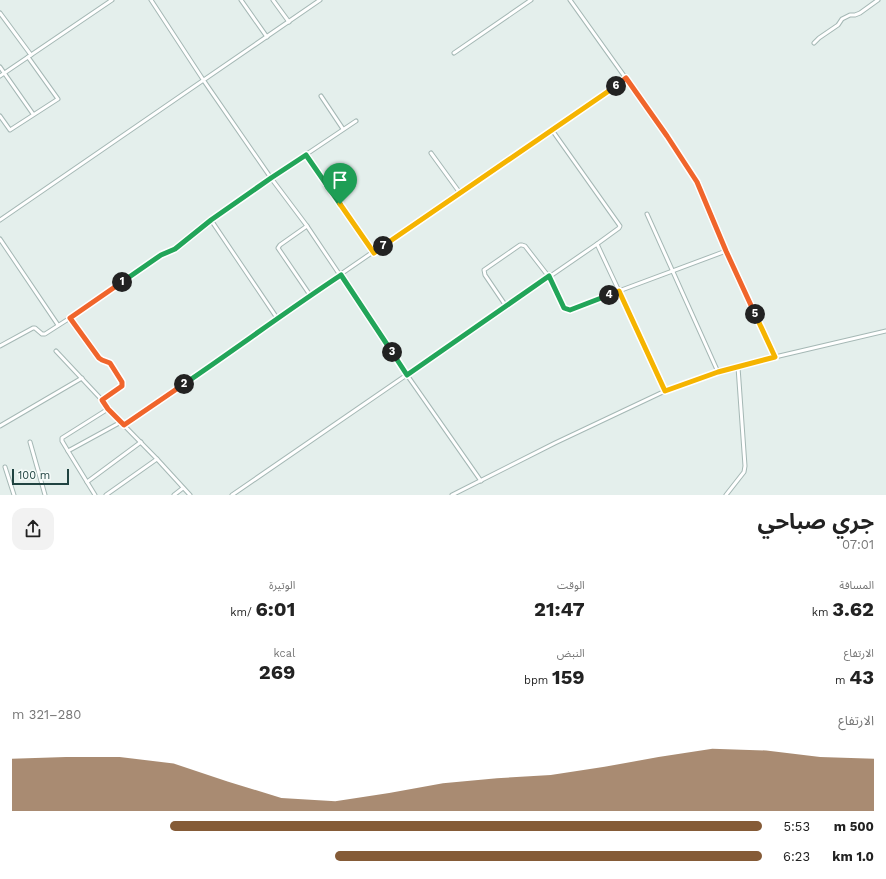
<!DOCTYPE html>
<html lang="ar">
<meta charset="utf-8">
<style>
body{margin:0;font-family:"Work Sans","Noto Sans Arabic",sans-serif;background:#f2f2f2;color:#222;direction:rtl;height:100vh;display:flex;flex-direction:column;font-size:15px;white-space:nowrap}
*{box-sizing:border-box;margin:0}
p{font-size:13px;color:#767676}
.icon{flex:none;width:22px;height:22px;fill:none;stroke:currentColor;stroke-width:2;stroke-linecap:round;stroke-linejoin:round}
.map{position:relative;height:495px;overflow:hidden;direction:ltr}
.details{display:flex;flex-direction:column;background:#fff;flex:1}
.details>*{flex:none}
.scale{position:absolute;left:12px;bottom:10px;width:57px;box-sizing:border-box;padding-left:4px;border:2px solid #204341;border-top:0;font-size:11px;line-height:14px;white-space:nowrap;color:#204341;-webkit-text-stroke:3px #f5fbf9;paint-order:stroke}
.pin{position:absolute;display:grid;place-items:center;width:34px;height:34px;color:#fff;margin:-41px -17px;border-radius:50% 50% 50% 0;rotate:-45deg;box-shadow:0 0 4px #0007}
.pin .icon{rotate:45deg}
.km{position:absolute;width:20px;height:20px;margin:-10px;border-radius:50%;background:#222;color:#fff;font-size:11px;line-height:20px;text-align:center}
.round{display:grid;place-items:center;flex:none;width:42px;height:42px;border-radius:12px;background:#f2f2f2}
.headline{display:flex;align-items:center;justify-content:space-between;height:68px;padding:0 12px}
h1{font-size:22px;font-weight:700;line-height:30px}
.metrics{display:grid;grid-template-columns:repeat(3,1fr);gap:6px;height:68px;padding:4px 12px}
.metrics div{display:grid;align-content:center}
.metrics b{font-size:20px;font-weight:700}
.metrics small{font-size:11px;font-weight:400}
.metrics p{font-size:11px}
.chart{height:112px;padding:8px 12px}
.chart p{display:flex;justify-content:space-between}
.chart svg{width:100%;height:72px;margin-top:4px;fill:#855b37;opacity:.7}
ul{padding:0 12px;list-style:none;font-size:13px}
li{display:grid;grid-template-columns:64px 48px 1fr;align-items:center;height:30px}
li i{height:10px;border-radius:5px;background:#855b37}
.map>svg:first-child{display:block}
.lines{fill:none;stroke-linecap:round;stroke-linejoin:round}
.street-casing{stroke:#a5b8b5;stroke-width:5}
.street{stroke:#fff;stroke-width:3}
.split-1-casing{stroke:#fff;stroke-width:8}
.split-2-casing{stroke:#fff;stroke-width:8}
.split-3-casing{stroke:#fff;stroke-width:8}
.split-4-casing{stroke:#fff;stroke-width:8}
.split-5-casing{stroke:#fff;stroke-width:8}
.split-6-casing{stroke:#fff;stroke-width:8}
.split-7-casing{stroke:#fff;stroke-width:8}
.split-8-casing{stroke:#fff;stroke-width:8}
.split-1{stroke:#22a559;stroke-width:5}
.split-2{stroke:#f0652b;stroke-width:5}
.split-3{stroke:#22a559;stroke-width:5}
.split-4{stroke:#22a559;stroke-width:5}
.split-5{stroke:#f5b400;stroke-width:5}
.split-6{stroke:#f0652b;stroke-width:5}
.split-7{stroke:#f5b400;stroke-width:5}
.split-8{stroke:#f5b400;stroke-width:5}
</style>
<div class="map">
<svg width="886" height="495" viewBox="0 0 886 495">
<rect width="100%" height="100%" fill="#e4efec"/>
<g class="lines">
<g class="street-casing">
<g id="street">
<polyline points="151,0 204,81 271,178 307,226 407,375 481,481"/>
<polyline points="241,0 267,37"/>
<polyline points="273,0 289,22"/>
<polyline points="570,0 667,136 697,182 726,251 775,357"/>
<polyline points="0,13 31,55"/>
<polyline points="814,43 819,38 838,25 842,19 850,15 855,15 860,13 878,0"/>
<polyline points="454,53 531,0"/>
<polyline points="0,67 33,114"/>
<polyline points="0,76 112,0"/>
<polyline points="321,96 343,129"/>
<polyline points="0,116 10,130 58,99 28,57"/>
<polyline points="552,130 620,226 619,228 597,244"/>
<polyline points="431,153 460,193"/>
<polyline points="306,155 374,253"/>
<polyline points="647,214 718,372"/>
<path d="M0,220C106,146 214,74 320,0"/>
<polyline points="211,220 277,318"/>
<polyline points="307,226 280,245 278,248 310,295"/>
<polyline points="0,239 58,325"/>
<polyline points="506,306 485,275 484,270 520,245 522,245 525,246 549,277 564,308 568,310 726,251"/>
<polyline points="70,318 99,358 102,360 110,363 122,382 122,386 102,400"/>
<polyline points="0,346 33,328 35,328 42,334 45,334 70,318 161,255 175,249 211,220 271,178 356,121"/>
<polyline points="56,351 102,400 108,409 157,459 190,495"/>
<polyline points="124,425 228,354 277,318 626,78"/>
<polyline points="0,426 82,378"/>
<polyline points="30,442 45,495"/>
<polyline points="68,451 121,422"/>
<polyline points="5,467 14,495"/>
<polyline points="87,482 141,442"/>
<polyline points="95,495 68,451 62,441 62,438 108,409"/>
<polyline points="106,495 157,459"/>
<polyline points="174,495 183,488"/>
<polyline points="232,495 597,244 619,291 665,391"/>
<polyline points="452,495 555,443 665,391 718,372 775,357 886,331"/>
<polyline points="726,495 744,472 745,466 738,367"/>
</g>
</g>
<use href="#street" class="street"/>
</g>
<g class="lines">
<g class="split-1-casing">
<polyline id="split-1" points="122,282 161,255 175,249 211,220 271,178 306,155 340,204"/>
</g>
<g class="split-2-casing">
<polyline id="split-2" points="122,282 70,318 99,358 102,360 110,363 122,382 122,386 102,400 108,409 124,425 184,384"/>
</g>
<g class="split-3-casing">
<path id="split-3" d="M184,384C237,348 288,310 341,275L392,352"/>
</g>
<g class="split-4-casing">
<polyline id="split-4" points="392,352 407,375 549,276 564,308 570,310 609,295"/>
</g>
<g class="split-5-casing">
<polyline id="split-5" points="609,295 619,291 665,391 718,372 775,357 755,314"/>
</g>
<g class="split-6-casing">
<polyline id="split-6" points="616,86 626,78 667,136 697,182 726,251 755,314"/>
</g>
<g class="split-7-casing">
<polyline id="split-7" points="383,246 616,86"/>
</g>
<g class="split-8-casing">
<polyline id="split-8" points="340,204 374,253 383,246"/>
</g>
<use href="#split-1" class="split-1"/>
<use href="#split-2" class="split-2"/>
<use href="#split-3" class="split-3"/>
<use href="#split-4" class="split-4"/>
<use href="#split-5" class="split-5"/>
<use href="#split-6" class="split-6"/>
<use href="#split-7" class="split-7"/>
<use href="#split-8" class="split-8"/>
</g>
</svg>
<div class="scale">100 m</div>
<div class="pin" style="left:340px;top:204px;background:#1e9e55"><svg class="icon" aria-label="arrive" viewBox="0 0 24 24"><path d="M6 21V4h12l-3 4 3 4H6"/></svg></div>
<b class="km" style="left:122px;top:282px">1</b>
<b class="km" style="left:184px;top:384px">2</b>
<b class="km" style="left:392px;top:352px">3</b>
<b class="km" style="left:609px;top:295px">4</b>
<b class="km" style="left:755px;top:314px">5</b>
<b class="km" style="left:616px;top:86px">6</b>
<b class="km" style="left:383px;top:246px">7</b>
</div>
<section class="details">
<div class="headline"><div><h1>جري صباحي</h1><p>07:01</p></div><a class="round"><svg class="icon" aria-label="share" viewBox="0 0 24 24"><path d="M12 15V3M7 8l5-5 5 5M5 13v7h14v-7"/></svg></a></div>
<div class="metrics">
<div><p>المسافة</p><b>3.62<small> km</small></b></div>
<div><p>الوقت</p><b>21:47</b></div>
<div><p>الوتيرة</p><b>6:01<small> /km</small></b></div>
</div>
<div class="metrics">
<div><p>الارتفاع</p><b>43<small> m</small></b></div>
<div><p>النبض</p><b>159<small> bpm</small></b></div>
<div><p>kcal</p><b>269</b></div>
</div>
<div class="chart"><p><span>الارتفاع</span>280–321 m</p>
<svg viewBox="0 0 160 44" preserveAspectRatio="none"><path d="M0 44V12L10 11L20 11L30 15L40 26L50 36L60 38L70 33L80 27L90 24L100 22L110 17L120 11L130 6L140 7L150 11L160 12V44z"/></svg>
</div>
<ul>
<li><b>500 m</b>5:53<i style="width:79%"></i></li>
<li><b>1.0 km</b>6:23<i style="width:57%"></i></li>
</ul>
</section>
